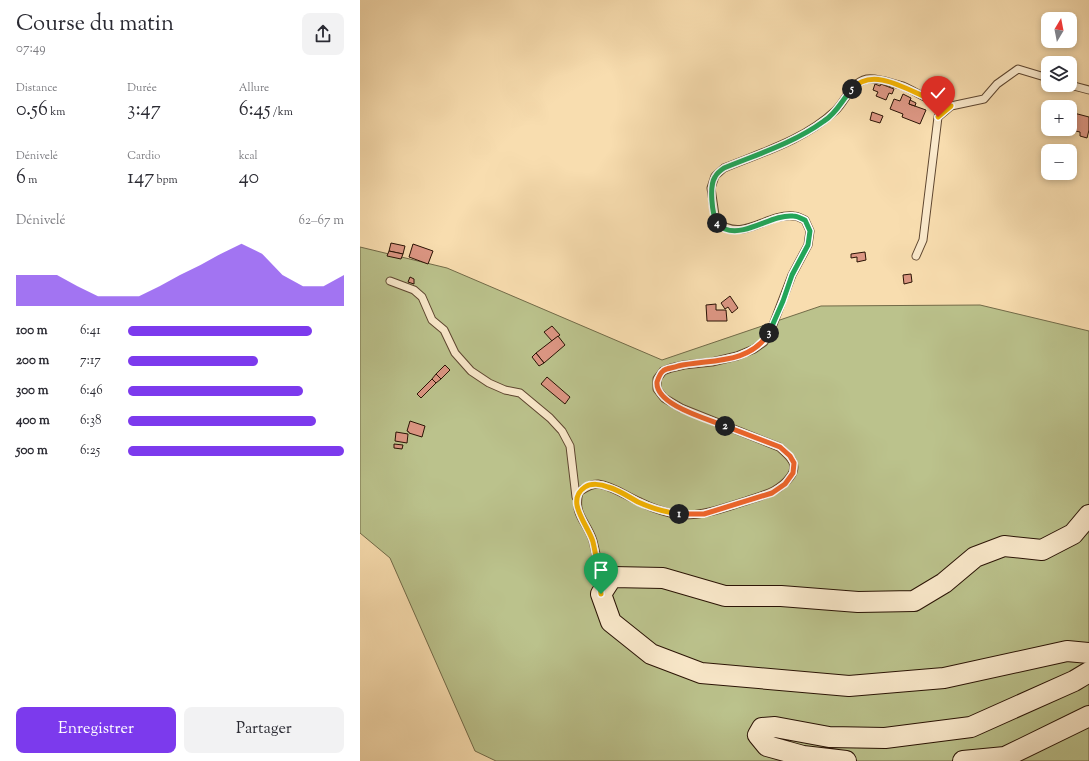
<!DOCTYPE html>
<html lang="fr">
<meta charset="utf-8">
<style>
body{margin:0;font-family:"Sorts Mill Goudy",serif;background:#f2f2f3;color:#2b2b33;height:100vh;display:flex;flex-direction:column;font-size:15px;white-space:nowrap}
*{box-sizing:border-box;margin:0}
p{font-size:13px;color:#7c7c81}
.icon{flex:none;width:22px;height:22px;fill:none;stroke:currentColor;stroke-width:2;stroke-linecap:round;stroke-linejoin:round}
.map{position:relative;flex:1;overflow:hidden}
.drawer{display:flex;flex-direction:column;background:#fff;width:360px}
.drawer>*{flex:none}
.needle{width:26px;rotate:10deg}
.fabs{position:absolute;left:681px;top:12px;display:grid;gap:8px}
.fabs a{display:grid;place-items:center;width:36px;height:36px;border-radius:8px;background:#fff;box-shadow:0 2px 6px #0003;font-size:20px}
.pin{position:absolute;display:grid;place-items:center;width:34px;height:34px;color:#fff;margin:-41px -17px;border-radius:50% 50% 50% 0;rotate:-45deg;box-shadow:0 0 4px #0007}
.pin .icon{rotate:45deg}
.km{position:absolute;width:20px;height:20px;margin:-10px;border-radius:50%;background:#222;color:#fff;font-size:11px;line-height:20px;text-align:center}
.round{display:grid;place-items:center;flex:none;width:42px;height:42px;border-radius:8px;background:#f2f2f3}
.head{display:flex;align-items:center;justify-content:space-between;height:68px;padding:0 16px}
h1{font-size:22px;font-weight:600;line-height:30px}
.figures{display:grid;grid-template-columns:repeat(3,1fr);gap:6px;height:68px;padding:4px 16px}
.figures div{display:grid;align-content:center}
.figures b{font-size:20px;font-weight:600}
.figures small{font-size:11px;font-weight:400}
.figures p{font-size:11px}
.chart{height:112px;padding:8px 16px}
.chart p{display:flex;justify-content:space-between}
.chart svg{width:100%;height:72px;margin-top:4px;fill:#7c3aed;opacity:.7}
.action{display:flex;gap:8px;margin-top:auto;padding:8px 16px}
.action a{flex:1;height:46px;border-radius:8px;background:#7c3aed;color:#fff;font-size:16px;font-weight:600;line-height:46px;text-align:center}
.action a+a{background:#f2f2f3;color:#2b2b33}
ul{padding:0 16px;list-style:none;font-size:13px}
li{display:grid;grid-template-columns:64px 48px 1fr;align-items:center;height:30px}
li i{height:10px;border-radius:5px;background:#7c3aed}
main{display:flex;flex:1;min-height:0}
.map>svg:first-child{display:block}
.green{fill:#bbc28c;stroke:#726a48}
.building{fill:#dc9683;stroke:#291204}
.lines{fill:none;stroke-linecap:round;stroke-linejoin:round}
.lane-casing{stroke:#5d452f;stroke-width:9}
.secondary-casing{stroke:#291204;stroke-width:22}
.lane{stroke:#fae9cb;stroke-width:7}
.secondary{stroke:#fae9cb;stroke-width:20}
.split-1-casing{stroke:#fff;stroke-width:8}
.split-2-casing{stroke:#fff;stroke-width:8}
.split-3-casing{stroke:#fff;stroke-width:8}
.split-4-casing{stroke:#fff;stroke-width:8}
.split-5-casing{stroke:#fff;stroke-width:8}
.split-6-casing{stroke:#fff;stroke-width:8}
.split-1{stroke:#f5b400;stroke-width:5}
.split-2{stroke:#f0652b;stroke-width:5}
.split-3{stroke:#f0652b;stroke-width:5}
.split-4{stroke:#22a559;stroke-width:5}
.split-5{stroke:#22a559;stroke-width:5}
.split-6{stroke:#f5b400;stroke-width:5}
</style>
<main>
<section class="drawer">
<div class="head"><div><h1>Course du matin</h1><p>07:49</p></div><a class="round"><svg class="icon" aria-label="share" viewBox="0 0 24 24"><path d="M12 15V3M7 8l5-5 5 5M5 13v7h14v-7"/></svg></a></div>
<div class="figures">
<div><p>Distance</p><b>0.56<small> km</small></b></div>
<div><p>Durée</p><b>3:47</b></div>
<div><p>Allure</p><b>6:45<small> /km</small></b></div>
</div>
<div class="figures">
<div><p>Dénivelé</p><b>6<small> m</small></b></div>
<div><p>Cardio</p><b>147<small> bpm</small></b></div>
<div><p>kcal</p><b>40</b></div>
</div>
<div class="chart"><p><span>Dénivelé</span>62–67 m</p>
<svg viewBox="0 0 160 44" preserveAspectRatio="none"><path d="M0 44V25L10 25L20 25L30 32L40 38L50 38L60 38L70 32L80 25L90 19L100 12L110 6L120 12L130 25L140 32L150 32L160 25V44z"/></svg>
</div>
<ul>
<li><b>100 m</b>6:41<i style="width:85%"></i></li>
<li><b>200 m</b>7:17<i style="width:60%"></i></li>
<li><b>300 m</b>6:46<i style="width:81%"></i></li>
<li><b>400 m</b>6:38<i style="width:87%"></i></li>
<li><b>500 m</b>6:25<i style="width:100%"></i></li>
</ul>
<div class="action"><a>Enregistrer</a><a>Partager</a></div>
</section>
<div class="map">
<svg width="729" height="761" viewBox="0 0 729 761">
<rect width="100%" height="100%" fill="#f8ddaf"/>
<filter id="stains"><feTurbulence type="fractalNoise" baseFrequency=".005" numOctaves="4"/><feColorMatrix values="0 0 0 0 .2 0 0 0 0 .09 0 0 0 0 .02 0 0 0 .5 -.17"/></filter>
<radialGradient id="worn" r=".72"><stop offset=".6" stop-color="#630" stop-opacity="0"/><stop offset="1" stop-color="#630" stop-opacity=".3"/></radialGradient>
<polygon class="green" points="0,247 87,268 302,360 461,306 620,305 729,331 729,761 136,761 115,751 30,558 0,533"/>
<g class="building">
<polygon points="515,84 520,86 521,84 534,89 532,94 529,93 526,100 516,96 518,92 513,90"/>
<polygon points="543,94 551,98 549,104 566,110 560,124 542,117 543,114 530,109 534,99 540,101"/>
<polygon points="550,100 556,103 555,106 549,104"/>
<polygon points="512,112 523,116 520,123 510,120"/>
<polygon points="710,112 729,117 729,130 727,138 720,136 720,132 707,129 710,129"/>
<polygon points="31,243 45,246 43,254 29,251"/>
<polygon points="53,244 73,251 68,264 49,257"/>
<polygon points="29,251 43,254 41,259 27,256"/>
<polygon points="505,252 506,260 497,262 497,257 491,258 491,254"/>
<polygon points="551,274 552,282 544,284 543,275"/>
<polygon points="50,277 54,279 54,284 48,282"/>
<polygon points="370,296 378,308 372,313 368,307 365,309 361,303"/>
<polygon points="356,304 356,310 366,310 367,321 347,321 346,305"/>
<polygon points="192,326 200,335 192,341 184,332"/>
<polygon points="198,336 205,345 184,363 176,353"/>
<polygon points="176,353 184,363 179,366 172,357"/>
<polygon points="85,365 90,370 81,379 76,374"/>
<polygon points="76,374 81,379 76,383 72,379"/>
<polygon points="187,377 210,397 205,404 181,384"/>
<polygon points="72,379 76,383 61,398 57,394"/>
<polygon points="50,421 65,426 62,437 49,433 49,432 47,431"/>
<polygon points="36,432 48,434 47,443 35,441"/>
<polygon points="34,444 43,445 42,449 34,448"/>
</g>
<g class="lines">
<g class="lane-casing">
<g id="lane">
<polyline points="710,85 729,90"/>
<polyline points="556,256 563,240 578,117 591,106 624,99 637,84 658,69 688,78"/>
<polyline points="30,281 54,290 62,297 72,320 84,330 95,353 111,371 129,383 145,390 160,393 190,418 202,431 210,446 216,497"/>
<path d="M240,587C239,572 237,556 233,541C227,521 213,516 219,492C225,488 230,484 238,484C253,486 266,496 280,502C292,508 307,513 320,515C343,516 364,508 386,501C403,495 419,492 430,477C440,464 429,456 419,447L321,408L304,398L297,389V379L303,371L311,368L324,365L352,362L377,356L394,349L404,342L411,330L432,275L448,245L450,231L445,220C442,219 438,216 434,216C405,213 385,243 356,222L351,188L355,176L364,168C403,152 444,140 475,111C486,101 490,83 507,79C513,78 519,80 525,81C531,83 537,84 543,86C559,93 573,104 591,106"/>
</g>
</g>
<g class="secondary-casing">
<g id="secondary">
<polyline points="729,515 713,534 682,550 644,546 615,557 584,583 554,601 498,602 421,596 365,596 303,578 252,577 241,594 251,622 291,654 341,673 489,686 584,678 707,651 729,653"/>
<polyline points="486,761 443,756 407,746 398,735 402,728 415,727 469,737 525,738 611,727 714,681 729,672"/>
<polyline points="603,761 645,757 729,716"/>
</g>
</g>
<use href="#lane" class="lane"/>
<use href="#secondary" class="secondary"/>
</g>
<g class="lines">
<g class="split-1-casing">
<path id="split-1" d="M241,594C239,576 237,559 233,542C229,526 204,501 225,487C231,483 241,484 248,487C259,490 269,497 278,502C291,508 305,512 319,514"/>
</g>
<g class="split-2-casing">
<polyline id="split-2" points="319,514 344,514 412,493 425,484 433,473 434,463 430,456 420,447 365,426"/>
</g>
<g class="split-3-casing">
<path id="split-3" d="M365,426C348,419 295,405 297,382C298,379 300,373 303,371C306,368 313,368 318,366C349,359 389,365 409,333"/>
</g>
<g class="split-4-casing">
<path id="split-4" d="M357,223C360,225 363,228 365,229C386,237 412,214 433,216C438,216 442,219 445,220L450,231L448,245L432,275L423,301L409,333"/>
</g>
<g class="split-5-casing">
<path id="split-5" d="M357,223C352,214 349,186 355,177C357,173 361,170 364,168C398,154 434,143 464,121C477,113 482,100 492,89"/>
</g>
<g class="split-6-casing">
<path id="split-6" d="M492,89C517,61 562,102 591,106L578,117"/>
</g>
<use href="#split-1" class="split-1"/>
<use href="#split-2" class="split-2"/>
<use href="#split-3" class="split-3"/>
<use href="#split-4" class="split-4"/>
<use href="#split-5" class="split-5"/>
<use href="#split-6" class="split-6"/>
</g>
<rect width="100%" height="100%" filter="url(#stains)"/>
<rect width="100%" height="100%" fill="url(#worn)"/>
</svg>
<div class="fabs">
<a><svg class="needle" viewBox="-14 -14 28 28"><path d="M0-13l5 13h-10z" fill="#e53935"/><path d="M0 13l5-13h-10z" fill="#7c7c81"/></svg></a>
<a><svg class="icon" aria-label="layers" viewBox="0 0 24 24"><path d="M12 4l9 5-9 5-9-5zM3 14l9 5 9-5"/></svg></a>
<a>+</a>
<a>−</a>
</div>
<div class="pin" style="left:241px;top:594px;background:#1e9e55"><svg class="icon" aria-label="arrive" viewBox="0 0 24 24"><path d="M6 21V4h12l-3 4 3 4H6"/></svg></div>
<div class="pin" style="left:578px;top:117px;background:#d93025"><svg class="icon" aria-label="check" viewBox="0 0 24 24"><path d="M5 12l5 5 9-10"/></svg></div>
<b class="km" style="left:319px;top:514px">1</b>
<b class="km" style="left:365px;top:426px">2</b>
<b class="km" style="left:409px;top:333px">3</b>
<b class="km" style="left:357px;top:223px">4</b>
<b class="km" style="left:492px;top:89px">5</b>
</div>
</main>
